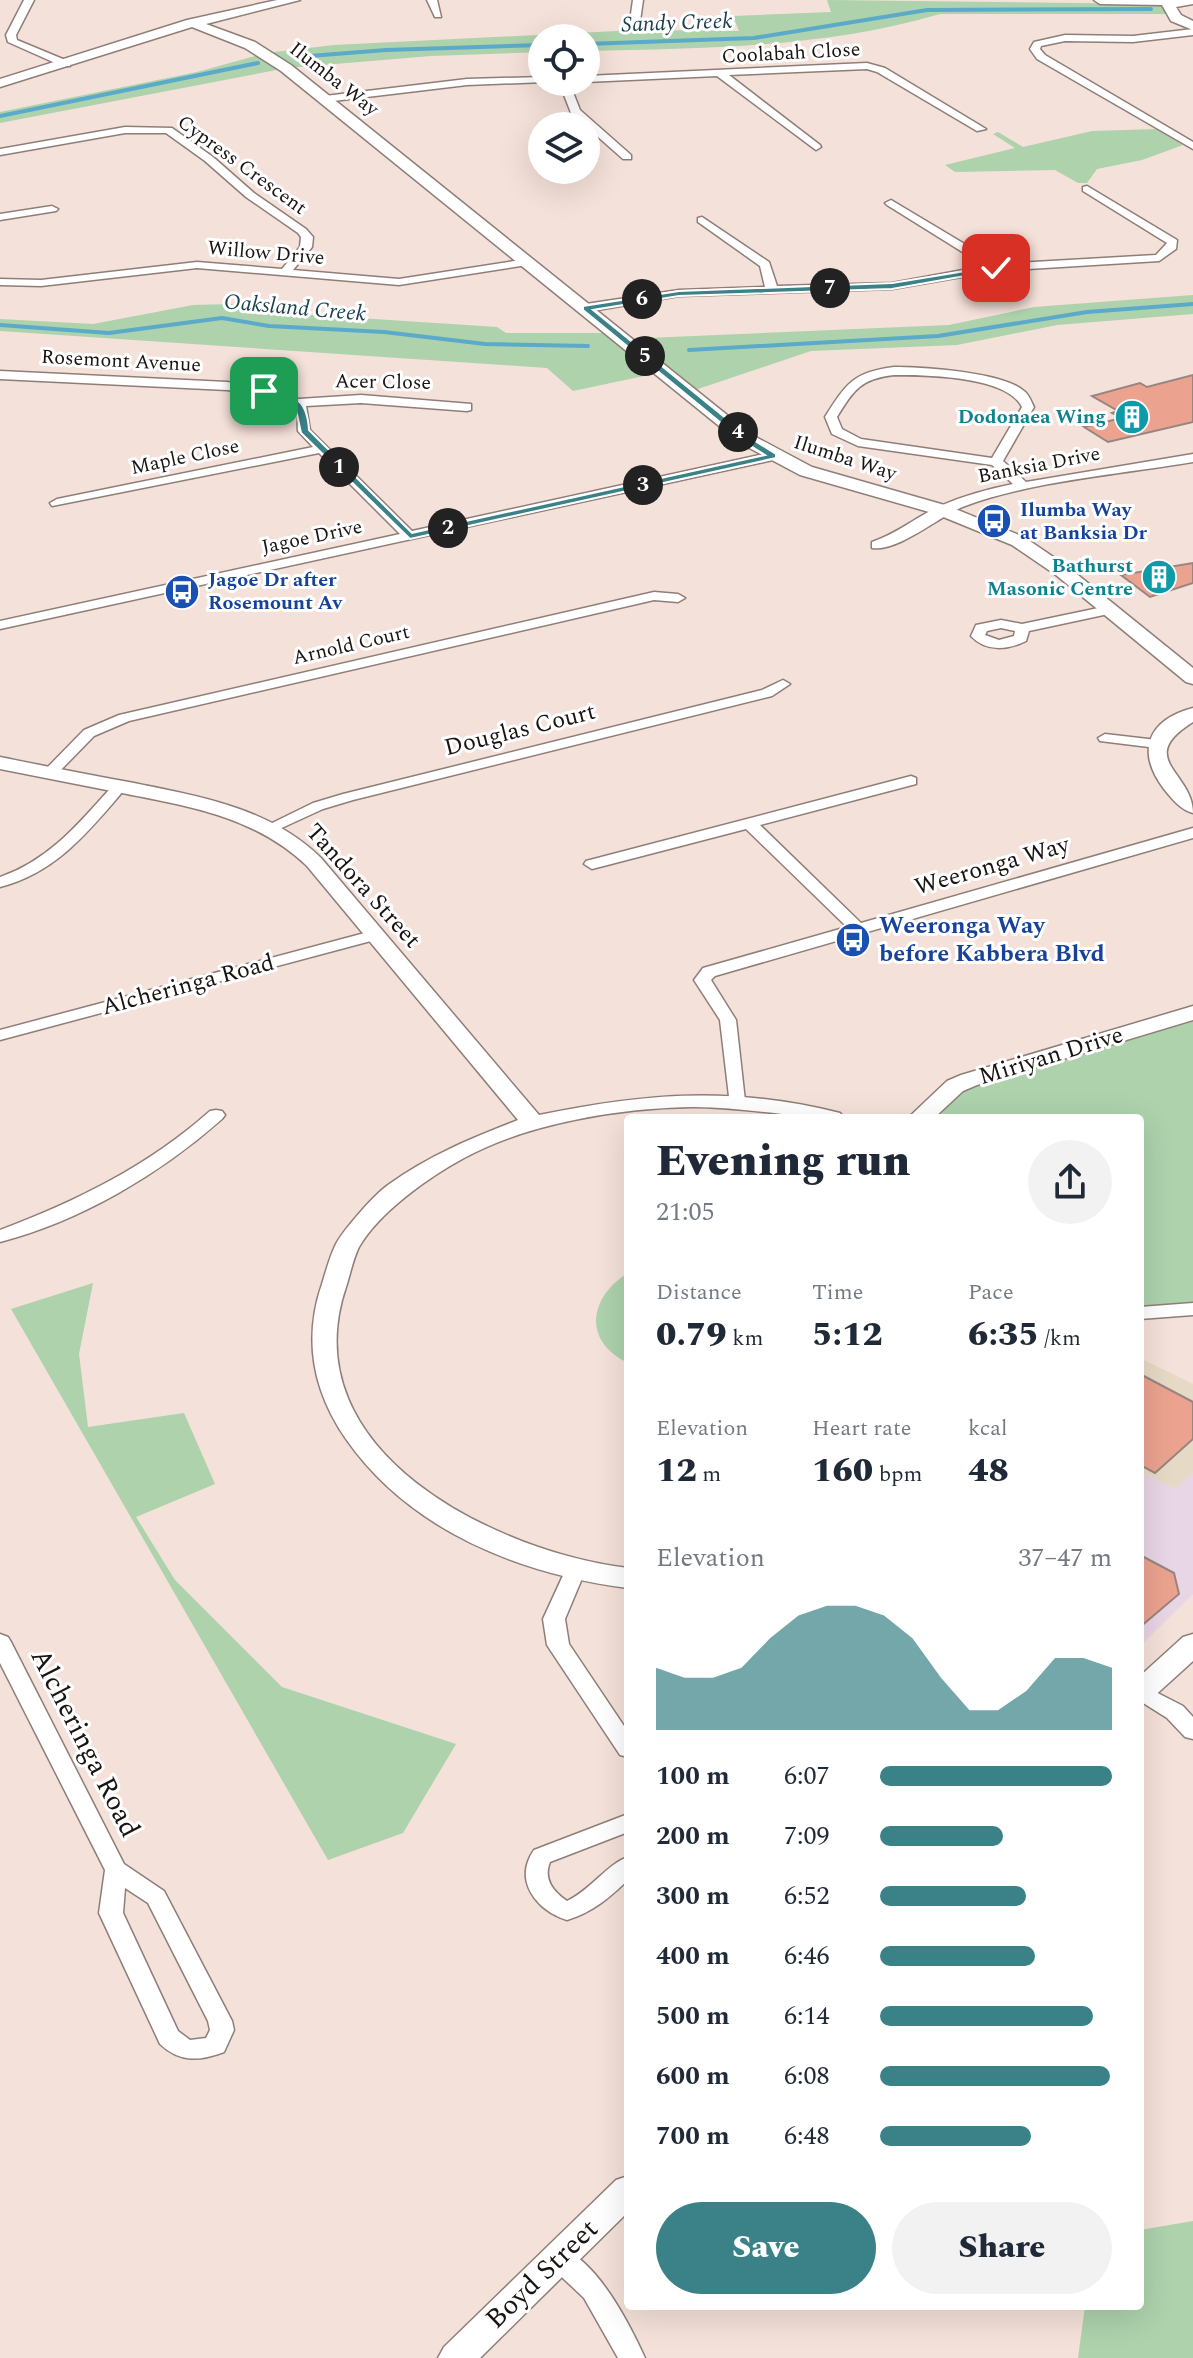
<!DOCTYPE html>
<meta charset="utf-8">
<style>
body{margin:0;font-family:Spectral,serif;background:#f2f2f3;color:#1f2937;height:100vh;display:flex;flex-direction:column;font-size:30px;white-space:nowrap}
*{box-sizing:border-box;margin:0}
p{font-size:26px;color:#747a83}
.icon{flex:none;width:44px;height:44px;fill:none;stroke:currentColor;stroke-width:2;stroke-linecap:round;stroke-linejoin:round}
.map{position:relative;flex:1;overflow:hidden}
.panel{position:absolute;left:624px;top:1114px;width:520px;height:1196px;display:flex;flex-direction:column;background:#fff;border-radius:8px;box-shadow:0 8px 32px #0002}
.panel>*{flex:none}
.buttons{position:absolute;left:528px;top:24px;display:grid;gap:16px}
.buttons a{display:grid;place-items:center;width:72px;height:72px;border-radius:50%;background:#fff;box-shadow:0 8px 32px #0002;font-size:40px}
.pin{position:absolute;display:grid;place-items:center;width:68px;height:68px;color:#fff;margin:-34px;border-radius:16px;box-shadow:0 4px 12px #0006}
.km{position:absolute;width:40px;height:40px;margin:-20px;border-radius:50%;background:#222;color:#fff;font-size:22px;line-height:40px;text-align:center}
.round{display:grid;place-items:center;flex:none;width:84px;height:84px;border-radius:42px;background:#f2f2f3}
.summary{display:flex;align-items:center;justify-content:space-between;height:136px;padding:0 32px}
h1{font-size:44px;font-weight:800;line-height:60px}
.metrics{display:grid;grid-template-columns:repeat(3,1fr);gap:12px;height:136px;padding:8px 32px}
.metrics div{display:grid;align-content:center}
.metrics b{font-size:34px;font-weight:800}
.metrics small{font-size:22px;font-weight:400}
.metrics p{font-size:22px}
.chart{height:224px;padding:16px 32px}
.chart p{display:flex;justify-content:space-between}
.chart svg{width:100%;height:144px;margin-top:8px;fill:#3a8287;opacity:.7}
.primary-button{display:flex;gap:16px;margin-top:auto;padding:16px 32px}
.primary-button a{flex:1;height:92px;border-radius:48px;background:#3a8287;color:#fff;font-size:32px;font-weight:800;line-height:92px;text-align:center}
.primary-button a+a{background:#f2f2f3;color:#1f2937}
ul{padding:0 32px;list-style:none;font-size:26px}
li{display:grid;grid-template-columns:128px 96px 1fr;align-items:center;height:60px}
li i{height:20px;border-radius:10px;background:#3a8287}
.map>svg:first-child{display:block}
.commercial{fill:#e8d5e5}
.education{fill:#e6dac6}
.green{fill:#add2ac}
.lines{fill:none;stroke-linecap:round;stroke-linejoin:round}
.stream{stroke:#5baac9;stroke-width:4}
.building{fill:#eba38f;stroke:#978580;stroke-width:2}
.street-casing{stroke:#8f7e78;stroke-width:3}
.secondary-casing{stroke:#8f7e78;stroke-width:3}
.street{fill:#fff;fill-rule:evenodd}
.secondary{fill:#fff;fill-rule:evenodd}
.route{fill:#3a8287;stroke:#fff;stroke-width:2}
.labels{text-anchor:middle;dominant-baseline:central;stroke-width:6;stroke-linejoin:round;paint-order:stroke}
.far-street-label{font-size:20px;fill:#191311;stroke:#fff}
.far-culture-label{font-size:20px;font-weight:bold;fill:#0d838f;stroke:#fff;text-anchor:end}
.far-transit-label{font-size:20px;font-weight:bold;fill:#164399;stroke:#fff;text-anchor:start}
.far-water-label{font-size:22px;font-style:italic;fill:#1b404e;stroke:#fff}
.street-label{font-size:24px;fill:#191311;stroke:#fff}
.transit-label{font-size:24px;font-weight:bold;fill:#164399;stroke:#fff;text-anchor:start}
.near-street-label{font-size:28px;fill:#191311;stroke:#fff}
</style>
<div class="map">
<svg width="1193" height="2358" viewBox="0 0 1193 2358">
<rect width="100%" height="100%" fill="#f4e1d9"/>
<polygon class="commercial" points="1140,1471 1175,1489 1193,1473 1193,1594 1140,1646"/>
<polygon class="education" points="1140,1358 1193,1384 1193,1473 1175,1489 1140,1471"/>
<g class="green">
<path d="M827,0L1156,4L1165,7L1168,14H940C825,48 705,48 586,51V38H542V52L431,56L287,68L0,123V112L197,72L266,53L334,45L617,31L635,21L653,30L739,31L733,16L831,12Z"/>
<polygon points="1156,129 1183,145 1142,160 1097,169 1087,183 1078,183 1055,170 955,172 945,165 1015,148 993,134 998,132 1023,147 1092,131"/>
<polygon points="1193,295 1193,314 1057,325 957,345 811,351 689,392 663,372 573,391 547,368 0,331 0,319 93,324 193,305 231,304 297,314 497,327 506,333 615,333 624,339 949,325 1034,307"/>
<polygon points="1193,1013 1193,1309 1140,1313 1140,1118 920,1118 945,1095"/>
<path d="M628,1273V1363C582,1341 589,1297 628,1273Z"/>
<polygon points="93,1283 79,1354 88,1427 184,1413 215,1484 136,1517 175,1580 282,1687 456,1744 403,1833 328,1860 11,1309"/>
<polygon points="1193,2221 1193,2358 1078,2358 1085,2306 1140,2306 1140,2230"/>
</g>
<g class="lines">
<g class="stream">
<polyline points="586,44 754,38 927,10 1151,9"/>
<polyline points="297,57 386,50 542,45"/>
<polyline points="0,116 258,63"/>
<polyline points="0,325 109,333 222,318 269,326 384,332 485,344 588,346"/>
<polyline points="689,350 938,336 1087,312 1193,304"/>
</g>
</g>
<g class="building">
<polygon points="1193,375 1193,422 1108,442 1084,427 1122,418 1112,413 1118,411 1092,396 1140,383 1147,387"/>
<polygon points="1193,563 1193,583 1150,597 1121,575"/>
<polygon points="1140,1374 1193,1402 1193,1439 1155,1473 1140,1465"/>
<polygon points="1140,1555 1174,1573 1179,1594 1140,1627"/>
</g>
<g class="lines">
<g class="street-casing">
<g id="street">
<polygon points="24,0 34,0 16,35 17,40 70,62 70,66 62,66 8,42 6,35"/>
<polygon points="427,0 437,0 441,17 435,17"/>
<polygon points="633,0 643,0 640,21 635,24 630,21"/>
<polygon points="1193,29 1193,35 1133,42 1065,41 1041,46 1040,49 1045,55 1193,142 1193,149 1037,59 1030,49 1034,42 1065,35 1133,36"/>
<polygon points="867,63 885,68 986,129 977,131 877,72 867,69 729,75 820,145 821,147 816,150 717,76 586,82 586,76"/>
<polygon points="542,77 542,82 546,82 467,85 325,102 320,99 325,96 467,79"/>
<polygon points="559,82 569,82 580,110 631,155 631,159 623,159 571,113"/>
<polygon points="125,127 172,128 213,157 254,193 306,229 313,237 312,247 293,270 399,279 527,259 533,262 527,265 399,285 197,268 41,286 0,285 0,279 41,280 197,262 282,269 300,247 301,237 298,233 246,197 205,161 166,133 125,133 0,155 0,149"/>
<polygon points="1087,186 1177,240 1176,249 1159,261 996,271 892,289 679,296 586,312 580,308 586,304 679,290 765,287 760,266 698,222 698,218 702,217 769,262 777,286 892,283 985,266 887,205 885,203 891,200 998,264 1156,255 1167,243 1083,191 1083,187"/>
<polygon points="52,206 58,209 56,211 0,220 0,214"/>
<path d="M894,367C923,367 1003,372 1024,391C1029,395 1031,401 1034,407L1003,461L1026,482L1193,454V462C1122,474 1032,481 965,506C939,516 899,552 872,548V542C898,533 916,517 940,506C963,496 988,489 1013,484L992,465L858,446L832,434L825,417C846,384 853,372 894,367ZM894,375C926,375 1007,376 1022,407L992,458L861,439L842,429L837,417C854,390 860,379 894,375Z"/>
<path d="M0,371L227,382L264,387L299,399L361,395L471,404V410L467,411L361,403L306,406L310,430L412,531L773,452L779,456L773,460L0,629V621L400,534L319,453L52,506L50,503L57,499L313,447L298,431C297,425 299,416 297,411C292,397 241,392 227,390L0,379Z"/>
<polygon points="654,592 678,594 685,598 678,602 654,600 129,721 94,736 55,776 45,776 42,773 84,730 119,715"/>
<path d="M1108,606L1113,607V613L1029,631L1026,641C1008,650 986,652 971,636L976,625L1001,620L1022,624ZM1001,628L1015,631L1014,636L999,640L985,635L987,631Z"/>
<polygon points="783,680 790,684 772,696 353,800 323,809 275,831 270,833 262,828 313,803 343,794 762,690"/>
<polygon points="1105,734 1157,740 1164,744 1157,748 1100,741 1098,738"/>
<polygon points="911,776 916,778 916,784 760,825 861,923 1193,828 1193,838 715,976 711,980 736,1020 745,1101 742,1105 730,1105 720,1020 694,980 703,968 847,927 746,829 592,869 584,864 586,861"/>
<path d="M120,781L128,786L125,789C89,831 56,873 0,887V877C50,860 81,821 115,783Z"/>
<polygon points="376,930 384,935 382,938 0,1040 0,1030"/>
<path d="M216,1110L222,1111L225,1115L222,1119C160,1174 81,1221 0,1242V1230C77,1201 148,1166 210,1111Z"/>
<polygon points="1193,1303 1193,1315 1140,1319 1140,1307"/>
<polygon points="576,1562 583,1564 586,1569 565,1619 569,1644 628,1732 628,1757 620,1755 547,1645 543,1619 566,1569 569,1564"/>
<path d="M0,1634L8,1637L11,1642L124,1864L164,1891L232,2021L234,2030L224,2052C200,2061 180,2063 160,2044L99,1913L105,1870L0,1663ZM125,1888L148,1903L208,2021L210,2030L206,2038L190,2040L178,2031L123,1913Z"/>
<polygon points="1140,1684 1183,1706 1193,1717 1193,1739 1185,1737 1167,1718 1140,1701"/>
<path d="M628,1814V1832L550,1862C543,1879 553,1891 567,1901C591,1890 607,1864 628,1857V1880C609,1898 593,1912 567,1920C536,1910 513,1880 534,1850Z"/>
<path d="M559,2247C597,2260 629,2323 645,2358H618L584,2298L550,2266L546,2258L550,2250Z"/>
</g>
</g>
<g class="secondary-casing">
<g id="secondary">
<polygon points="277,0 300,0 206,24 255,42 291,65 752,435 812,467 948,506 1024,537 1068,567 1193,668 1193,684 1186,682 1056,575 1012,545 936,514 800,475 740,443 281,71 245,48 192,27 0,87 0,79 187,20"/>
<polygon points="1094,0 1193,0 1193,4 1176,7 1181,15 1193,21 1193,30 1171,21 1162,5 1100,4"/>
<path d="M1193,708V722C1134,759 1193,772 1193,813C1181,810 1172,799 1164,789C1136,752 1147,720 1193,708Z"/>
<path d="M0,757C45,766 89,775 134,783C202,797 270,808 321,858L539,1115C646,1093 732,1086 840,1113L844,1118C793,1118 744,1107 693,1107C620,1108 528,1123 464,1158C429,1177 379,1212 359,1247C353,1259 350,1275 346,1287C290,1452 497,1552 628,1568V1588C520,1574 410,1531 346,1439C313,1391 303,1339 322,1284C326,1271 330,1256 336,1244C344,1229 374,1195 388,1185C429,1155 472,1138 518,1120L307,866C257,818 193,807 127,794C85,786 42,777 0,769Z"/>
<polygon points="1193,1006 1193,1020 977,1085 963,1091 934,1118 908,1118 947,1081 961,1075"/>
<polygon points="1193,1634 1193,1661 1150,1700 1140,1703 1140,1676 1183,1637"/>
<polygon points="628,2176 628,2212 480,2358 438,2358 444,2347 616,2180"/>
</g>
</g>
<use href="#street" class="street"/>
<use href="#secondary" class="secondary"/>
</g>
<path class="route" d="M996,266L999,270L892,289L679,296L593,310L749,437L776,454V458L410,539L301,433L295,405L259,391L264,388C293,397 307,396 309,430L412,533L765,455L743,441L583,310V306L679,291L892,283Z"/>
<defs>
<g id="building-disc" transform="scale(1.8)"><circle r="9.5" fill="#0f9aa8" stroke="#fff"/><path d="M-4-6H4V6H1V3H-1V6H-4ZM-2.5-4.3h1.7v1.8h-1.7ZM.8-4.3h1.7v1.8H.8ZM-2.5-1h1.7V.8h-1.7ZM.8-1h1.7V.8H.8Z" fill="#fff"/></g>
<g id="bus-disc" transform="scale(1.8)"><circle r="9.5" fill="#1a4fb4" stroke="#fff"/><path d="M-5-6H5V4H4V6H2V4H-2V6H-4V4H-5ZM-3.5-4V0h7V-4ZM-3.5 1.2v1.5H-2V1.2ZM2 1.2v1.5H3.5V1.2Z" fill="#fff"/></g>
</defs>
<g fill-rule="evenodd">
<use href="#building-disc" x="1132" y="417"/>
<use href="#bus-disc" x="994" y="521"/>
<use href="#building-disc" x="1159" y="577"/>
<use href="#bus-disc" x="182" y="592"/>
<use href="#bus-disc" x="853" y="940"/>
</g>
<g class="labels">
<g class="far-street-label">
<text transform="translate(791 53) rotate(-3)">Coolabah Close</text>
<text transform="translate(334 79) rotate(38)">Ilumba Way</text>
<text transform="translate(242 165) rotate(36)">Cypress Crescent</text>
<text transform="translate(266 253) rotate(5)">Willow Drive</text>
<text transform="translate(121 361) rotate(3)">Rosemont Avenue</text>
<text transform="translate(383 382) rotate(1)">Acer Close</text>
<text transform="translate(185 457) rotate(-12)">Maple Close</text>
<text transform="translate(845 458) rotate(18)">Ilumba Way</text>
<text transform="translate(1039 465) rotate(-11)">Banksia Drive</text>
<text transform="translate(312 537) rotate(-12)">Jagoe Drive</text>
<text transform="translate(351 645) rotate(-13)">Arnold Court</text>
</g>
<g class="far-culture-label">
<text x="1106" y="417">Dodonaea Wing</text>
<text x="1133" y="566">Bathurst<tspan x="1133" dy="23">Masonic Centre</tspan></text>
</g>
<g class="far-transit-label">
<text x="1020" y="510">Ilumba Way<tspan x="1020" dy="23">at Banksia Dr</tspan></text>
<text x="208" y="580">Jagoe Dr after<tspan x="208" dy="23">Rosemount Av</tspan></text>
</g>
<g class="far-water-label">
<text transform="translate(677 23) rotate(-2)">Sandy Creek</text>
<text transform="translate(295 308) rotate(5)">Oaksland Creek</text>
</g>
<g class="street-label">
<text transform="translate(520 730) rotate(-14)">Douglas Court</text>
<text transform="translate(992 866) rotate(-16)">Weeronga Way</text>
<text transform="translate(363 886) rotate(48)">Tandora Street</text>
<text transform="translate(188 985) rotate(-15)">Alcheringa Road</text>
<text transform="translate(1051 1056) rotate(-17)">Miriyan Drive</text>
</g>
<g class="transit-label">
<text x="879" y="926">Weeronga Way<tspan x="879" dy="28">before Kabbera Blvd</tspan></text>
</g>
<g class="near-street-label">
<text transform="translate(85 1743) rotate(63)">Alcheringa Road</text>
<text transform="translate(542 2274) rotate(-44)">Boyd Street</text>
</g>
</g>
</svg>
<div class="buttons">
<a><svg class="icon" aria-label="locate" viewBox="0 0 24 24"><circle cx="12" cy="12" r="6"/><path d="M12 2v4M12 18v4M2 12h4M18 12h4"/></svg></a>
<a><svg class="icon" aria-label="layers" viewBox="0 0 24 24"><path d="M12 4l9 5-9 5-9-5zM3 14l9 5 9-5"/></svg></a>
</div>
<div class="pin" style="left:264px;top:391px;background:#1e9e55"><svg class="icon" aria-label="arrive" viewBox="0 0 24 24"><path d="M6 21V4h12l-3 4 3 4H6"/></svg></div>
<div class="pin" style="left:996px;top:268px;background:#d93025"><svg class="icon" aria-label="check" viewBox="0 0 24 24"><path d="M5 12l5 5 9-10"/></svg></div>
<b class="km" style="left:339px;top:467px">1</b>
<b class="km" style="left:448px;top:528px">2</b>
<b class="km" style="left:643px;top:485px">3</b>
<b class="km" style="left:738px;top:432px">4</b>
<b class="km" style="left:645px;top:356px">5</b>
<b class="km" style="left:642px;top:299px">6</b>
<b class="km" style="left:830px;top:288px">7</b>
<section class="panel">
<div class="summary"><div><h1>Evening run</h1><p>21:05</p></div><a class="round"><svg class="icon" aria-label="share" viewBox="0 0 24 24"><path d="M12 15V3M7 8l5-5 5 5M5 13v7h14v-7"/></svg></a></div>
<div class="metrics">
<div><p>Distance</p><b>0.79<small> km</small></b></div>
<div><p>Time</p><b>5:12</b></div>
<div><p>Pace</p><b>6:35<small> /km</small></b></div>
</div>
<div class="metrics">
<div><p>Elevation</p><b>12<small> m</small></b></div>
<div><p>Heart rate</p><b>160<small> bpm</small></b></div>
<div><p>kcal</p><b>48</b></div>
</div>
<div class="chart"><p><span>Elevation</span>37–47 m</p>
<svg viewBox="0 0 160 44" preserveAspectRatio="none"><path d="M0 44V25L10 28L20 28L30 25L40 16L50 9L60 6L70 6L80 9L90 16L100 28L110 38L120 38L130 32L140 22L150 22L160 25V44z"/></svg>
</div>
<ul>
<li><b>100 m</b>6:07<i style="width:100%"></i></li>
<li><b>200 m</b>7:09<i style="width:53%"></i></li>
<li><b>300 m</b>6:52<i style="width:63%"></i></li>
<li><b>400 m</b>6:46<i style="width:67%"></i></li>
<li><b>500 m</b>6:14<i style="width:92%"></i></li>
<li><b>600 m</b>6:08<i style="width:99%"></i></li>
<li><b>700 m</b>6:48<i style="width:65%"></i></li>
</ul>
<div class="primary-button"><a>Save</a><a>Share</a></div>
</section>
</div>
